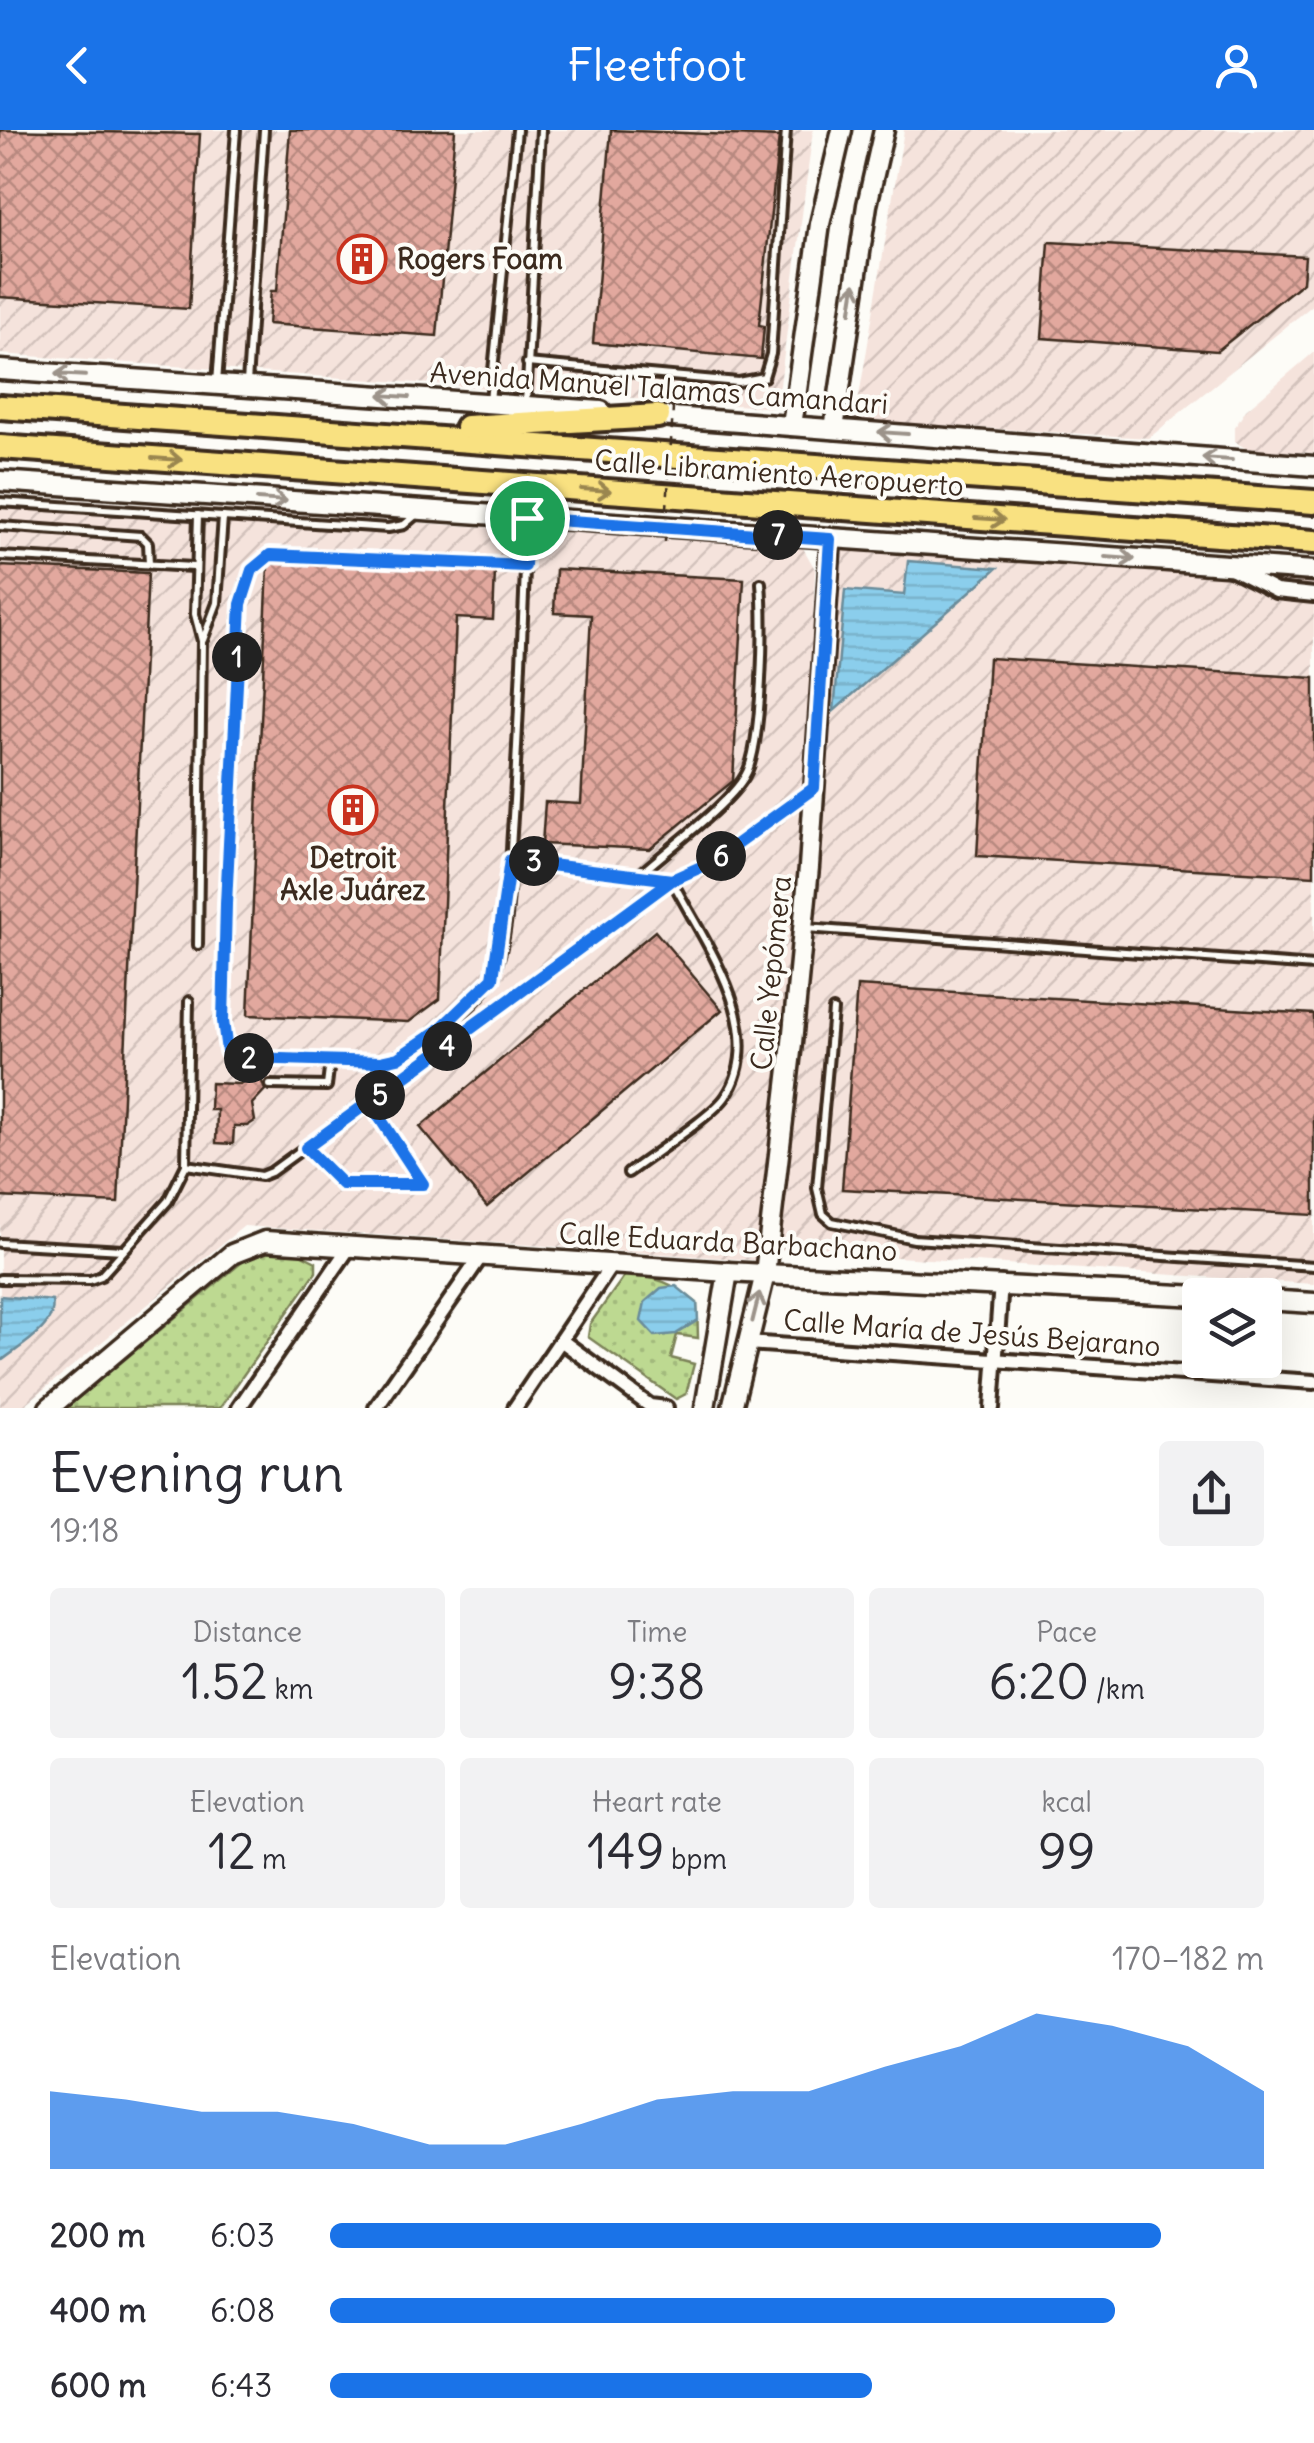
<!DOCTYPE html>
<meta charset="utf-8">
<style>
body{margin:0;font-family:Delius,sans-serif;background:#f2f2f3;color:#2b2b33;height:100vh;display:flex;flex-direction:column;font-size:38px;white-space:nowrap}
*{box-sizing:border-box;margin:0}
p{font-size:32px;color:#7c7c81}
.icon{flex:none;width:55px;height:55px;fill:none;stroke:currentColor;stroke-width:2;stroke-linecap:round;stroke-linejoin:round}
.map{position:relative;height:1278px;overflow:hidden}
.drawer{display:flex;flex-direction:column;background:#fff;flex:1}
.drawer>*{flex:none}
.controls{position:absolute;left:1182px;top:1148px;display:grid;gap:20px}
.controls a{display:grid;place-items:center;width:100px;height:100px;border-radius:10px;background:#fff;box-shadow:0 10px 40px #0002;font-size:50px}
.pin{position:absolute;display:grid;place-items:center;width:85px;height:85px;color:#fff;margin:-42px;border:5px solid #fff;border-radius:50%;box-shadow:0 2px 10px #0007}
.km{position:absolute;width:50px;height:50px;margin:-25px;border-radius:50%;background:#222;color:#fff;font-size:28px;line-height:50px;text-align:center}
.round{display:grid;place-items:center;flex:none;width:105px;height:105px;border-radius:10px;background:#f2f2f3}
.headline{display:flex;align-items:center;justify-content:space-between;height:170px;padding:0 50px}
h1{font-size:55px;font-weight:600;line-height:75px}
.figures{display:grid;grid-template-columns:repeat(3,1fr);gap:15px;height:170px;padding:10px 50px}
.figures div{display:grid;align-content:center;border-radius:10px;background:#f2f2f3;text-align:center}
.figures b{font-size:50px;font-weight:600}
.figures small{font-size:28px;font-weight:400}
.figures p{font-size:28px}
.chart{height:280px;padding:20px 50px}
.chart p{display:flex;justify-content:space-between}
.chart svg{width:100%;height:180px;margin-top:10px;fill:#1a73e8;opacity:.7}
ul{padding:0 50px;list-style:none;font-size:32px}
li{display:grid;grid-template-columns:160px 120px 1fr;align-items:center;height:75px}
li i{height:25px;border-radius:12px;background:#1a73e8}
header{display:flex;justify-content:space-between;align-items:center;height:130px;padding:0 50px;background:#1a73e8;color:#fff;font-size:45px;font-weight:600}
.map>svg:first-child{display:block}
.industrial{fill:url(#industrial-furrows)}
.grass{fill:url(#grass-dots);stroke:#7c8258;stroke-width:2.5}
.water{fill:url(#water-rules);stroke:#6b8c9a;stroke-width:2.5}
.building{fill:url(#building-cross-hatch);stroke:#3b2a1e;stroke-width:2.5}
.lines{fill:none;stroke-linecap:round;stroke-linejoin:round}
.lane-casing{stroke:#3b2a1e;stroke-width:14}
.street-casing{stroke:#3b2a1e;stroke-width:20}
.secondary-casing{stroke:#3b2a1e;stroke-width:25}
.highway-casing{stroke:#3b2a1e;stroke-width:30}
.lane{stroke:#fdfcf7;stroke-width:6}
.street{stroke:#fdfcf7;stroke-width:12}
.secondary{stroke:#fdfcf7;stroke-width:18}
.highway{stroke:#f9e181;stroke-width:22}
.path-bridge{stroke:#3b2a1e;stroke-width:2.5;stroke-dasharray:8 8;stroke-linecap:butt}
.oneway{stroke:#9c938a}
.oneway2{stroke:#9a8650}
.route-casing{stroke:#fff;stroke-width:20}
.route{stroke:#1a73e8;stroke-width:12}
.labels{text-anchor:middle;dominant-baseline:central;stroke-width:8;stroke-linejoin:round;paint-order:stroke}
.poi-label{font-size:28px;font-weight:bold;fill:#3b2a1e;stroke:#fdfcf7;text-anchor:start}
.street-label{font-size:28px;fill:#3b2a1e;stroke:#fdfcf7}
</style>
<header><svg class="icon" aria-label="back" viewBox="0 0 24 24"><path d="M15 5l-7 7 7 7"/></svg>Fleetfoot<svg class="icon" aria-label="person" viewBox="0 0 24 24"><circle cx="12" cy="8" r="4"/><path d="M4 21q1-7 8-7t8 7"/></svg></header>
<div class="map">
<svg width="1314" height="1278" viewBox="0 0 1314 1278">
<defs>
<pattern id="industrial-furrows" width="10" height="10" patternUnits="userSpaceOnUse" patternTransform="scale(2.5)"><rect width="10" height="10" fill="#f5e3dc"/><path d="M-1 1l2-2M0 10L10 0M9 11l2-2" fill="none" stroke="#d3c3bc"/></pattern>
<pattern id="grass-dots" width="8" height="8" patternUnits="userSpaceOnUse" patternTransform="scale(2.5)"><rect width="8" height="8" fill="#bdd991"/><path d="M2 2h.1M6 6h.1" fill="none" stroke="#a3ba7d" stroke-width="1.8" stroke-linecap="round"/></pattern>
<pattern id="water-rules" width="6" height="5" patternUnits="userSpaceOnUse" patternTransform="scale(2.5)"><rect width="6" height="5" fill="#8bceec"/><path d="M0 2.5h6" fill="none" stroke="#79b1ca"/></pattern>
<pattern id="building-cross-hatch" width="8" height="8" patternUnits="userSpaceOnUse" patternTransform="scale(2.5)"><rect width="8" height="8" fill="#e2a89e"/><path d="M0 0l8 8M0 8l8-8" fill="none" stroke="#b88980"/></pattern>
</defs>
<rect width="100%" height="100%" fill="#fdfcf7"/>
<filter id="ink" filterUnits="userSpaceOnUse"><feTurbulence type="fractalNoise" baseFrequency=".01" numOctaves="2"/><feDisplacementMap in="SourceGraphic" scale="20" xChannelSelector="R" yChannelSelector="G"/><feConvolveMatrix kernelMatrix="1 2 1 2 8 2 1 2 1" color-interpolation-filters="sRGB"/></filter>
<g filter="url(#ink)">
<g class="industrial">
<polygon points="0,0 813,0 777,278 0,224"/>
<polygon points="904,0 1314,0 1314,174 1149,308 855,290"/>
<polygon points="1314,222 1314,323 1247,319 1235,312 1235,297 1246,280"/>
<polygon points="0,365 803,418 815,439 804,745 834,415 1314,450 1314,1154 773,1119 794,857 755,1130 244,1096 21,1278 0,1278"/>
</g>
<g class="grass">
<polygon points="276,1112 316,1132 316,1142 220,1278 66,1278 265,1113"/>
<path d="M625,1145C656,1146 673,1153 697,1173L698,1208L677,1205L671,1228L694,1234L686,1264L676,1269L588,1207L590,1194Z"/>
</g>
<g class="water">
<polygon points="908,431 997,438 834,581 845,460 904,465"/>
<polygon points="676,1156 697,1173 698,1190 676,1204 655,1206 641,1191 645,1172 661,1158"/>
<path d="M0,1166L52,1171C58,1197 18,1217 0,1232Z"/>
</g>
<g class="building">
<polygon points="0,0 200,4 189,179 0,167"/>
<polygon points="290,0 455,0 437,206 268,194 271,161 277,161"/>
<polygon points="611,0 779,7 759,195 764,196 761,229 593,213"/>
<polygon points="1049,112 1305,126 1303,152 1217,221 1042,208"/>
<polygon points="278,432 495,441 493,490 456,488 440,869 409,892 248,885 268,435"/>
<polygon points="0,436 148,443 118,1073 0,1067"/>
<polygon points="556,439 744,449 733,651 650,719 542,714 545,672 581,674 591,485 554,483"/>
<polygon points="989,528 1314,548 1314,746 977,726"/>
<polygon points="655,801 722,880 487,1077 420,997"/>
<polygon points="857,856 1314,884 1314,1085 842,1059"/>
<polygon points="249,946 261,949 265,960 252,974 255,991 247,996 234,996 233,1014 216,1013 217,980 210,980 211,953 240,954"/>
</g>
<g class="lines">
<g class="lane-casing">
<g id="lane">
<polyline points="527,233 738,252 764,247 771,224 786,0"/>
<polyline points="217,253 236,0"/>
<polyline points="247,253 264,0"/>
<polyline points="490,271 517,0"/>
<polyline points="526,273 541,0"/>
<polyline points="0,372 388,398 404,395 418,383"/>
<polyline points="198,385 195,484 202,511 198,815"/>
<polyline points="0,396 141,406 148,413 149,434"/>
<polyline points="0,426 193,437"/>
<path d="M525,436L281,424C235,426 240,493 237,527L223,891L227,921L247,928L380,932C411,926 481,876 493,846C511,804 509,747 512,702C519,598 523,493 527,389"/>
<polyline points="203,510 217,473 223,387"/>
<polyline points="510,730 672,750 712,732 810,661"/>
<path d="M637,747C665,721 728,676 745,646C763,617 764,490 761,453"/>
<polyline points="806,798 1314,836"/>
<polyline points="833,880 817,1058 823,1084 832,1092 914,1109 1314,1136"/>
<polyline points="270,955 327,956 330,931"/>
<polyline points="307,1018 343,1054 423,1054 369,973"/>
<polyline points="186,1035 189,871"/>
<polyline points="0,1113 123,1120"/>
<path d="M0,1149L90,1150L101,1146L168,1071L186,1035L261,1046L271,1042L672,750C701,809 771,898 726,966C714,985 650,1026 628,1043"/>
</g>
</g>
<g class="street-casing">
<g id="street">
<polyline points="1229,437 1276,461 1314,465"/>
<polyline points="562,1211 650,1276 666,1278"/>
<polyline points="747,1213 1314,1252"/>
<polyline points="239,1278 350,1116"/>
<polyline points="376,1278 481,1126"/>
<polyline points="515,1278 612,1134"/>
<polyline points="992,1278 1001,1153"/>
</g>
</g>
<g class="secondary-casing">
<g id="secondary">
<polyline points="0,240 601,281"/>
<polyline points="646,285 1314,336"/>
<polyline points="792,296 820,94 842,0"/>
<polyline points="834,299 867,75 884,0"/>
<polyline points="0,351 1314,441"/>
<polyline points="1265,1170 1314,1173"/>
<polyline points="49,1278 232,1124 265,1111 728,1142 1200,1166"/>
<polyline points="705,1278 728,1142"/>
<polyline points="732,1278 765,1144 792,913 809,737 831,409"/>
</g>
</g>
<g class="highway-casing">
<g id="highway">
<polyline points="0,277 1314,372"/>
<polyline points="467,297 658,286"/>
<polyline points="0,317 1314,412"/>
</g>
</g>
<use href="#lane" class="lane"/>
<use href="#street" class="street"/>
<use href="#secondary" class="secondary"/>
<use href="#highway" class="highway"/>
<polyline class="path-bridge" points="665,412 673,278"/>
</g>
<defs><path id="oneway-shaft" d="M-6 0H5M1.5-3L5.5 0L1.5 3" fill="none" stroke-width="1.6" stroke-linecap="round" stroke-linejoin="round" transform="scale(2.5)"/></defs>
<g class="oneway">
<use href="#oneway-shaft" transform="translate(853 168) rotate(-81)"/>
<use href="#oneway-shaft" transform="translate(70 245) rotate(-177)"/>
<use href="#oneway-shaft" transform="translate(394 266) rotate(-176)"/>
<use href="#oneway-shaft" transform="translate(893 303) rotate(-176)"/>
<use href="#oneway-shaft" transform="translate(1217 329) rotate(-176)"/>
<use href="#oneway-shaft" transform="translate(272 370) rotate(4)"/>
<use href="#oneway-shaft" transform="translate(1120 428) rotate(4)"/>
<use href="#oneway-shaft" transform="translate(756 1177) rotate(-76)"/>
</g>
<g class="oneway2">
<use href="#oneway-shaft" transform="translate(167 329) rotate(4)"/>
<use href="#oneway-shaft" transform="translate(596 360) rotate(4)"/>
<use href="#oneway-shaft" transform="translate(990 389) rotate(4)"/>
</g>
</g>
<g class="lines" filter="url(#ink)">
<g class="route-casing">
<polyline id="route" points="527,388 525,436 270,425 252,440 241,474 226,774 223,891 227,921 248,928 380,932 398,928 438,901 493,848 510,730 672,750 306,1018 342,1054 423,1054 370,973 672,750 712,732 814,658 830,409 527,388"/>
</g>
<use href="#route" class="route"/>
</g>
<defs>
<g id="building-ring" transform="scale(2.5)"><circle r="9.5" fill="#fdfcf7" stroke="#c8321e" stroke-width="1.5"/><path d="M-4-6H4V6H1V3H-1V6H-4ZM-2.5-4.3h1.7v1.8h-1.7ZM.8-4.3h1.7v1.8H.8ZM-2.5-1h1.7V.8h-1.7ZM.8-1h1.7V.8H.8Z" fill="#c8321e"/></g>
</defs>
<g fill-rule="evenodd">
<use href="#building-ring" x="362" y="129"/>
<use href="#building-ring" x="353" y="680"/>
</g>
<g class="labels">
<g class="poi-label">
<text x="397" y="129">Rogers Foam</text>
<text x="353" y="728" text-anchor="middle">Detroit<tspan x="353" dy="32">Axle Juárez</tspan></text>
</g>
<g class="street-label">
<text transform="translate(659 258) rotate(4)">Avenida Manuel Talamas Camandari</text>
<text transform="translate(779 343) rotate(4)">Calle Libramiento Aeropuerto</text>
<text transform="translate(771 843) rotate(-84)">Calle Yepómera</text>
<text transform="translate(728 1112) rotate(3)">Calle Eduarda Barbachano</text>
<text transform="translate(972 1203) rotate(4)">Calle María de Jesús Bejarano</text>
</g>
</g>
</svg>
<div class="controls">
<a><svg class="icon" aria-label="layers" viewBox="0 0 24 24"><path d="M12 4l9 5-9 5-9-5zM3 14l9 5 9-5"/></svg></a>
</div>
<div class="pin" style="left:527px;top:388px;background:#1e9e55"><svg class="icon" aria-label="arrive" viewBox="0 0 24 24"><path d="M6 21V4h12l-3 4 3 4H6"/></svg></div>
<b class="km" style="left:237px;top:527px">1</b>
<b class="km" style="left:249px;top:928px">2</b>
<b class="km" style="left:534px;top:731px">3</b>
<b class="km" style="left:447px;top:916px">4</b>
<b class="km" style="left:380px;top:965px">5</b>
<b class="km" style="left:721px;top:726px">6</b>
<b class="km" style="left:778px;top:405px">7</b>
</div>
<section class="drawer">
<div class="headline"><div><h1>Evening run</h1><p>19:18</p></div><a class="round"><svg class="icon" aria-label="share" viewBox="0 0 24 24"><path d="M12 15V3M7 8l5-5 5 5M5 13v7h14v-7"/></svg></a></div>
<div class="figures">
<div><p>Distance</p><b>1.52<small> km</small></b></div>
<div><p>Time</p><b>9:38</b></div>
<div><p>Pace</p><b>6:20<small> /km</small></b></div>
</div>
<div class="figures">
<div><p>Elevation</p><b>12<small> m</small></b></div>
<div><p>Heart rate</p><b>149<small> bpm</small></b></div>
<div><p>kcal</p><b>99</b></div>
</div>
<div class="chart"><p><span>Elevation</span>170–182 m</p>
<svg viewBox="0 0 160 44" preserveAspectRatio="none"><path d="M0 44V25L10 27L20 30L30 30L40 33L50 38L60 38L70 33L80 27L90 25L100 25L110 19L120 14L130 6L140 9L150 14L160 25V44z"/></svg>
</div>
<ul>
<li><b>200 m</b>6:03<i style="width:89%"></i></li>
<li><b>400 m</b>6:08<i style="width:84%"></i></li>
<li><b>600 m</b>6:43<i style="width:58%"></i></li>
</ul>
</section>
